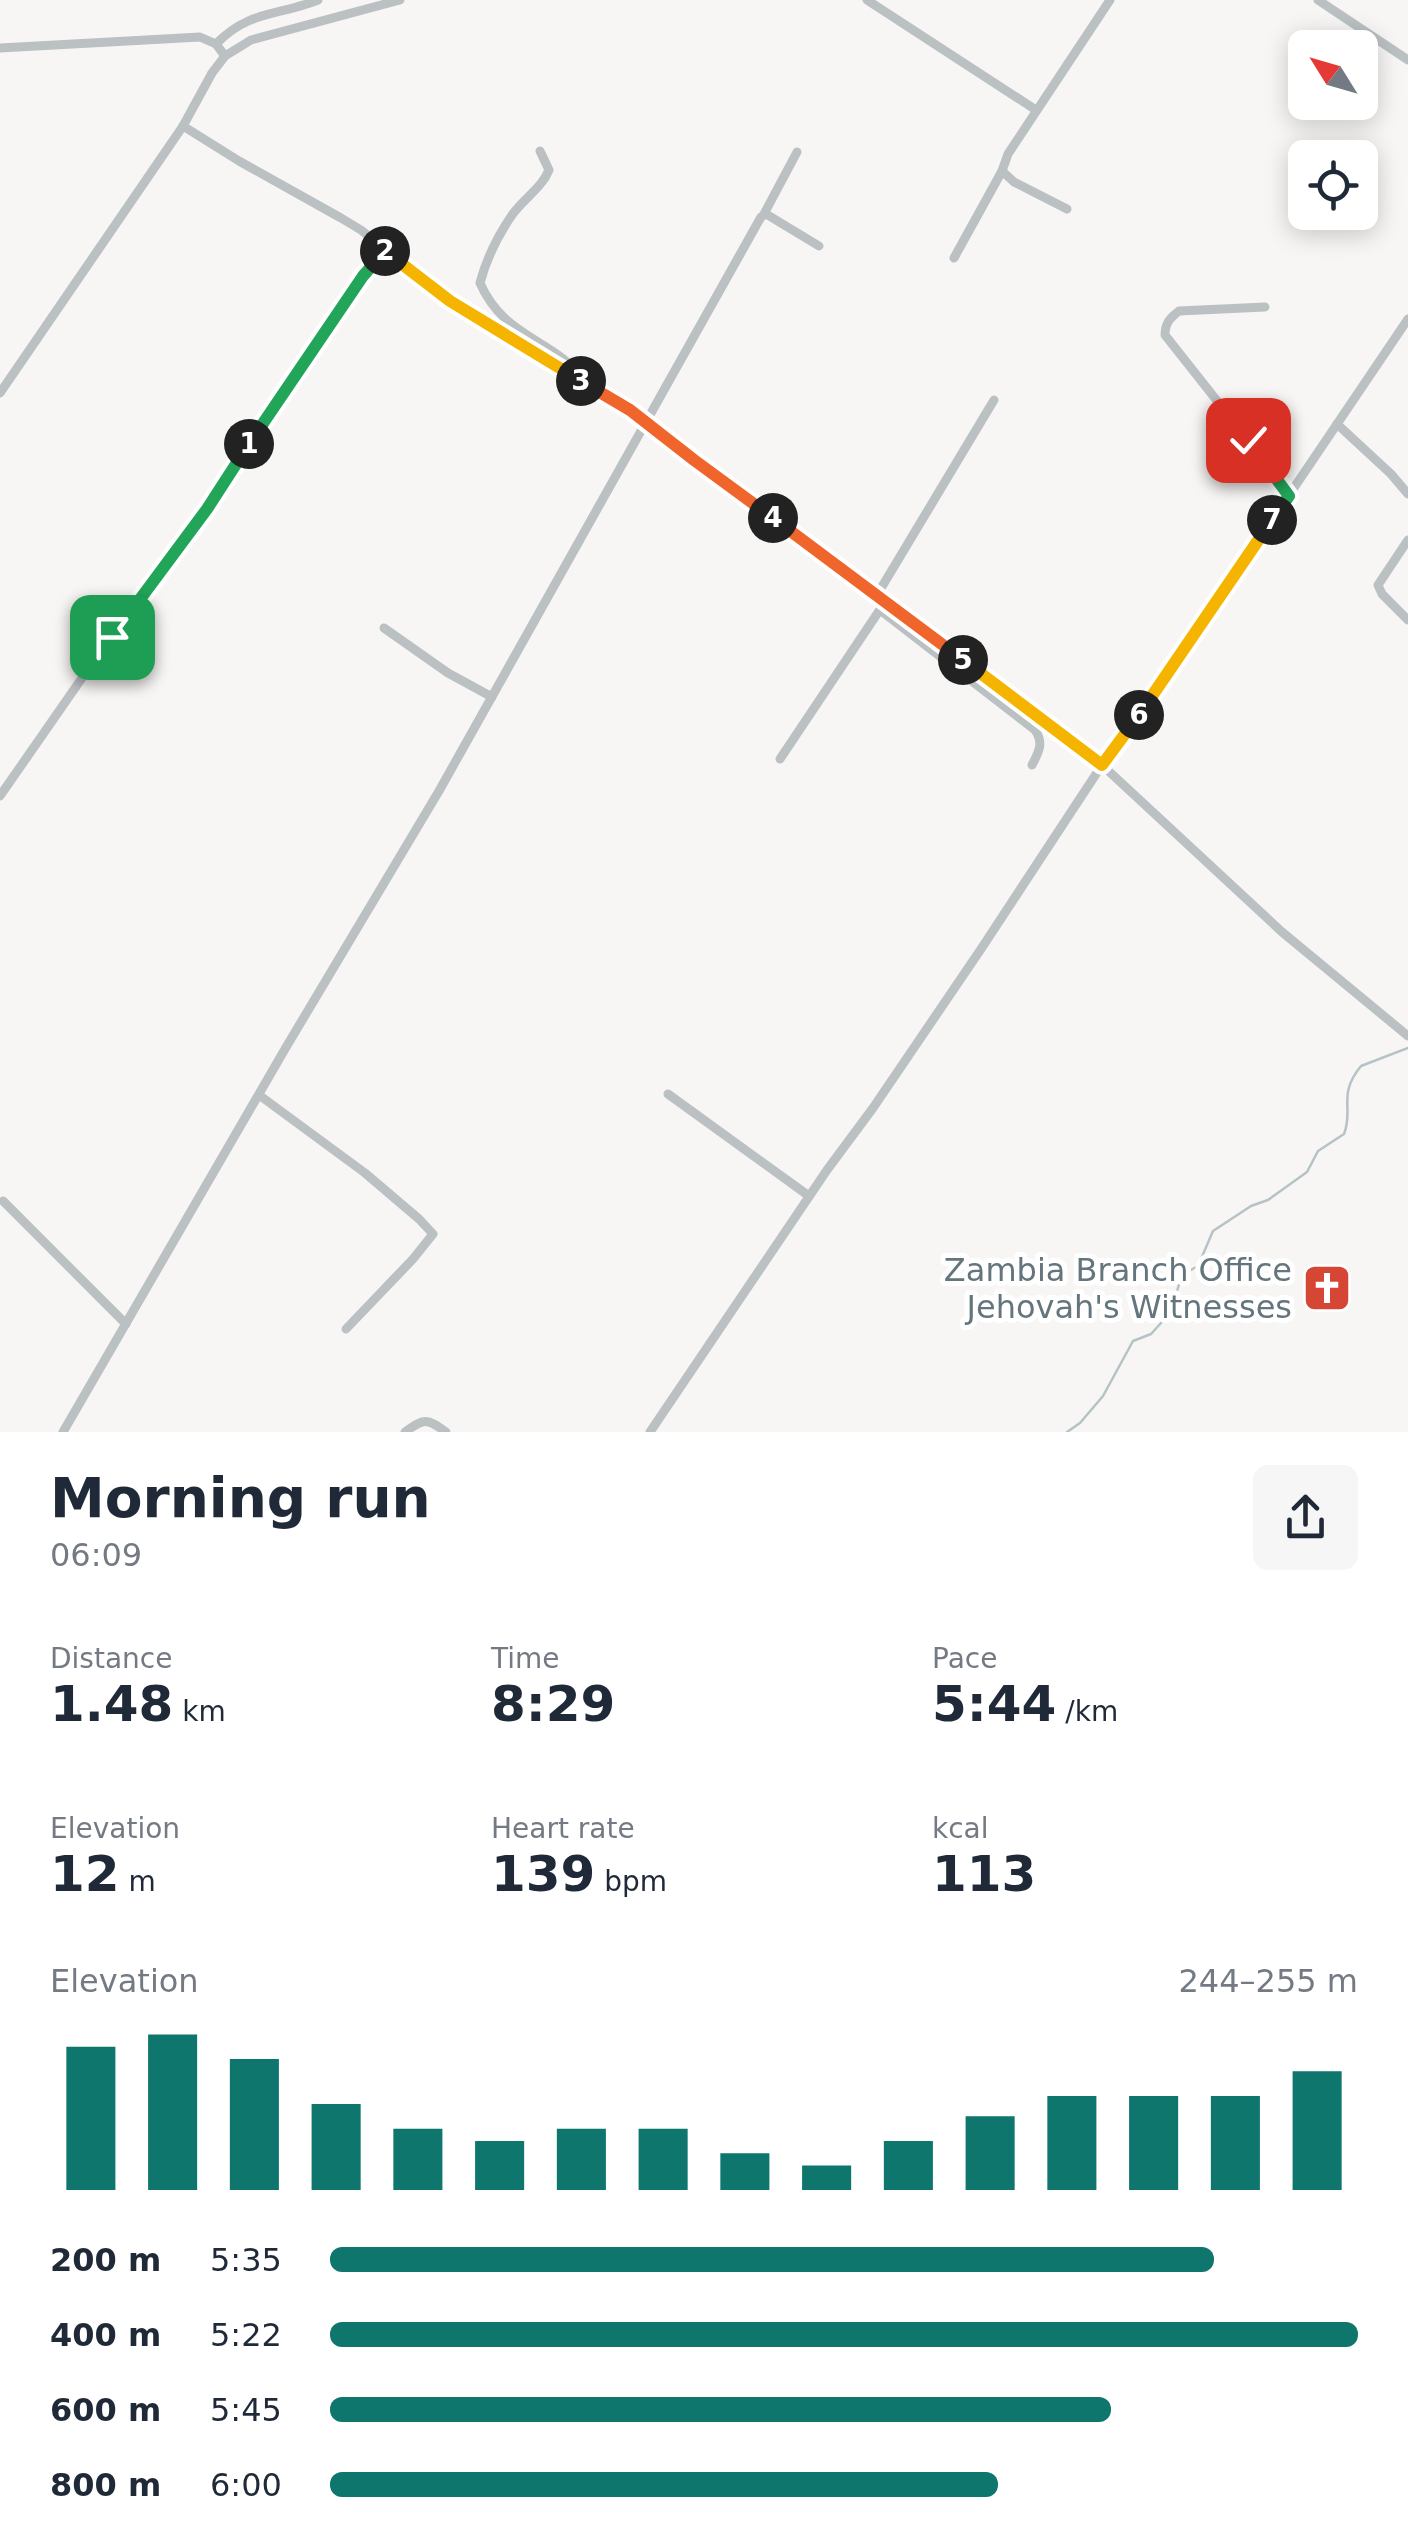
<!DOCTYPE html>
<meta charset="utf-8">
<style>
body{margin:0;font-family:"DejaVu Sans",sans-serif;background:#f6f6f7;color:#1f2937;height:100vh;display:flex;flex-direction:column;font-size:38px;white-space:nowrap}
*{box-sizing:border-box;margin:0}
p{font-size:32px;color:#747a83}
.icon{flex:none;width:55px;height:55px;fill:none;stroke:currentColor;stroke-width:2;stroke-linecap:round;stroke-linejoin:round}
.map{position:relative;height:1432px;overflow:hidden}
.panel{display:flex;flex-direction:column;background:#fff;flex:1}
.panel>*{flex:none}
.needle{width:65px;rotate:307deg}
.fabs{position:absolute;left:1288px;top:30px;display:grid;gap:20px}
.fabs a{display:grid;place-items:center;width:90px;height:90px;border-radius:15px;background:#fff;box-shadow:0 5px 25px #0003;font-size:50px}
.pin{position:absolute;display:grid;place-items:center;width:85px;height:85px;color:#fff;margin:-42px;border-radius:20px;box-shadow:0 5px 15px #0006}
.km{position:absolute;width:50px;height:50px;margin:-25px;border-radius:50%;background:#222;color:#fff;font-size:28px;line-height:50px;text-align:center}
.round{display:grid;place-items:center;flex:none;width:105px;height:105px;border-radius:15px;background:#f6f6f7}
.head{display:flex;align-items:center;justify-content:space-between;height:170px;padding:0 50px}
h1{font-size:55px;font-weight:700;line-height:75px}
.metrics{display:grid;grid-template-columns:repeat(3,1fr);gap:15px;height:170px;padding:10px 50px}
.metrics div{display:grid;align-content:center}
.metrics b{font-size:50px;font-weight:700}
.metrics small{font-size:28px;font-weight:400}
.metrics p{font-size:28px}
.chart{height:280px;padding:20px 50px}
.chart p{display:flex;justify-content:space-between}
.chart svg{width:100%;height:180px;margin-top:10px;stroke:#0f766e;stroke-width:6}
ul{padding:0 50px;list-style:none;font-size:32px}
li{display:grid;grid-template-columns:160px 120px 1fr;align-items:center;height:75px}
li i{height:25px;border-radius:12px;background:#0f766e}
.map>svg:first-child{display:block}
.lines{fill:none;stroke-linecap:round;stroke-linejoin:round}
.stream{stroke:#b6c3c6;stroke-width:2.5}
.street{stroke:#bbc1c3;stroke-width:9}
.split-1-casing{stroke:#fff;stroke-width:20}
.split-2-casing{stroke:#fff;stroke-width:20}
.split-3-casing{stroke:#fff;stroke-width:20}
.split-4-casing{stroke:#fff;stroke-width:20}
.split-5-casing{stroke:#fff;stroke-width:20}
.split-6-casing{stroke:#fff;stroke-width:20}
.split-7-casing{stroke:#fff;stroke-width:20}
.split-8-casing{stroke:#fff;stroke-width:20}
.split-1{stroke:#22a559;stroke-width:12}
.split-2{stroke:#22a559;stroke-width:12}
.split-3{stroke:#f5b400;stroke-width:12}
.split-4{stroke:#f0652b;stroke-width:12}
.split-5{stroke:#f0652b;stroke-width:12}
.split-6{stroke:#f5b400;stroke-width:12}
.split-7{stroke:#f5b400;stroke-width:12}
.split-8{stroke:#22a559;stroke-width:12}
.labels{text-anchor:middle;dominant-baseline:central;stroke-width:10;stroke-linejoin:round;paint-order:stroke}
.poi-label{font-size:32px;fill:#64757c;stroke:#fff;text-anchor:end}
</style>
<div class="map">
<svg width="1408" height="1432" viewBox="0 0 1408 1432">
<rect width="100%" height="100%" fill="#f7f6f4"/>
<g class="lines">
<path class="stream" d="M1067,1432L1080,1423L1103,1396L1133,1341L1151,1334L1171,1312L1180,1281L1187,1272L1198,1266L1213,1231L1251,1206L1268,1200L1307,1172L1318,1151L1344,1134C1354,1109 1337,1095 1361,1066L1408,1048"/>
<g class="street">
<polyline points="867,0 1036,110"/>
<polyline points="1318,0 1408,60"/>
<path d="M216,44C249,10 278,16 318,0"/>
<polyline points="0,48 200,37 216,44 225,56"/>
<polyline points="183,126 239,161 341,218 361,230 450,301 630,410 693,461 877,595 1102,765 1282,932 1408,1036"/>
<path d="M540,151L549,170C542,188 523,199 512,215C499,234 486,260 480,283C505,340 555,338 585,382"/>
<polyline points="1002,171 1014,182 1067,209"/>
<polyline points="764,214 797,152"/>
<polyline points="954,258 1002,171 1008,154 1110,0"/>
<path d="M1265,307L1179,311C1170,318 1165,323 1165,335L1248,440L1289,496"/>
<polyline points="0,393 183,126 212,73 225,56 251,40 400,0"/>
<polyline points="1337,424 1391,474 1408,494"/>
<polyline points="1408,540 1378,585 1382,594 1408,620"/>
<polyline points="877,595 994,400"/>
<path d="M880,610L1035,730C1044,743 1039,752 1032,765"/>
<polyline points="384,628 448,673 492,697"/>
<polyline points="780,759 881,608"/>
<polyline points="0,796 82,678 207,509 363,276 386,250"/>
<polyline points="668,1094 809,1196"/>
<polyline points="259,1095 365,1173 419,1219 433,1234 413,1259 346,1329"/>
<polyline points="3,1201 126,1324"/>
<polyline points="63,1432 285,1049 439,791 761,217 766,214 819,246"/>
<path d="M405,1432C424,1418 427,1418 446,1432"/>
<polyline points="650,1432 827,1170 873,1108 981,949 1102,765 1183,652 1408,319"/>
</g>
</g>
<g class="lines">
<g class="split-1-casing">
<polyline id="split-1" points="112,637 207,509 249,444"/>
</g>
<g class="split-2-casing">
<polyline id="split-2" points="249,444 363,276 385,251"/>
</g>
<g class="split-3-casing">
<polyline id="split-3" points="385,251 450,301 581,381"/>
</g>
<g class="split-4-casing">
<polyline id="split-4" points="581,381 630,410 694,460 773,518"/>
</g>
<g class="split-5-casing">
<polyline id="split-5" points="773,518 963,660"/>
</g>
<g class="split-6-casing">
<polyline id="split-6" points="963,660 1102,765 1139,715"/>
</g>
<g class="split-7-casing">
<polyline id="split-7" points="1139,715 1272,520"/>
</g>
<g class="split-8-casing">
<polyline id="split-8" points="1248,440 1289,496 1272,520"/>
</g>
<use href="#split-1" class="split-1"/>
<use href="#split-2" class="split-2"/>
<use href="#split-3" class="split-3"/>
<use href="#split-4" class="split-4"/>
<use href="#split-5" class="split-5"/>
<use href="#split-6" class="split-6"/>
<use href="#split-7" class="split-7"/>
<use href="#split-8" class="split-8"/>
</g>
<defs>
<g id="church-square" transform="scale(2.5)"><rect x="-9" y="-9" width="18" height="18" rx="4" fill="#d64635" stroke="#fff"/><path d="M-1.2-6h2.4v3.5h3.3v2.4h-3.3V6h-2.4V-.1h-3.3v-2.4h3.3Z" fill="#fff"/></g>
</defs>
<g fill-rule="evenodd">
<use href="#church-square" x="1327" y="1288"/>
</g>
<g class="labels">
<g class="poi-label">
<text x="1292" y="1270">Zambia Branch Office<tspan x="1292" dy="37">Jehovah's Witnesses</tspan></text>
</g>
</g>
</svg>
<div class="fabs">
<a><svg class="needle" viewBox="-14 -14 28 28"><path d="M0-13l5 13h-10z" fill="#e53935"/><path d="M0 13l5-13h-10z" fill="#747a83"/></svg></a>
<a><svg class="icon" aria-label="locate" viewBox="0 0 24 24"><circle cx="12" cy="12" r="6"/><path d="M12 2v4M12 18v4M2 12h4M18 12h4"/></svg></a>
</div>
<div class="pin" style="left:112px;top:637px;background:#1e9e55"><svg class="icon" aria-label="arrive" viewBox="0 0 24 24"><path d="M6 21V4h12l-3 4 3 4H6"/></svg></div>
<div class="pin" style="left:1248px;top:440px;background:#d93025"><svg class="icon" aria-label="check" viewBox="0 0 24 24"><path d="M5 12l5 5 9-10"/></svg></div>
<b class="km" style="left:249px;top:444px">1</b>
<b class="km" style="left:385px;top:251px">2</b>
<b class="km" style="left:581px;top:381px">3</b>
<b class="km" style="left:773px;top:518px">4</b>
<b class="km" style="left:963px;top:660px">5</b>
<b class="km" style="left:1139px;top:715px">6</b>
<b class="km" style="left:1272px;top:520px">7</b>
</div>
<section class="panel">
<div class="head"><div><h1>Morning run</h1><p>06:09</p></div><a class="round"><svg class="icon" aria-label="share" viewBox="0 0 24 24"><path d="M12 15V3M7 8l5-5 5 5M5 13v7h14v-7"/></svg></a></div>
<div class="metrics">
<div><p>Distance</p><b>1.48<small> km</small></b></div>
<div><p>Time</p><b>8:29</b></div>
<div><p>Pace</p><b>5:44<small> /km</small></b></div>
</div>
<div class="metrics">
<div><p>Elevation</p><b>12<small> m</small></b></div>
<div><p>Heart rate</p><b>139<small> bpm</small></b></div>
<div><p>kcal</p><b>113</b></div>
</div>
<div class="chart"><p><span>Elevation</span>244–255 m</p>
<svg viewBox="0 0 160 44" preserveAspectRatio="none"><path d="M5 44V9M15 44V6M25 44V12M35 44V23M45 44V29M55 44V32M65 44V29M75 44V29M85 44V35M95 44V38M105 44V32M115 44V26M125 44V21M135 44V21M145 44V21M155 44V15"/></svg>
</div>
<ul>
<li><b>200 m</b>5:35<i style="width:86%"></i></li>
<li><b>400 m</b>5:22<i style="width:100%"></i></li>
<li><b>600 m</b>5:45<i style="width:76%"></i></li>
<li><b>800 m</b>6:00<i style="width:65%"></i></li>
</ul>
</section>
